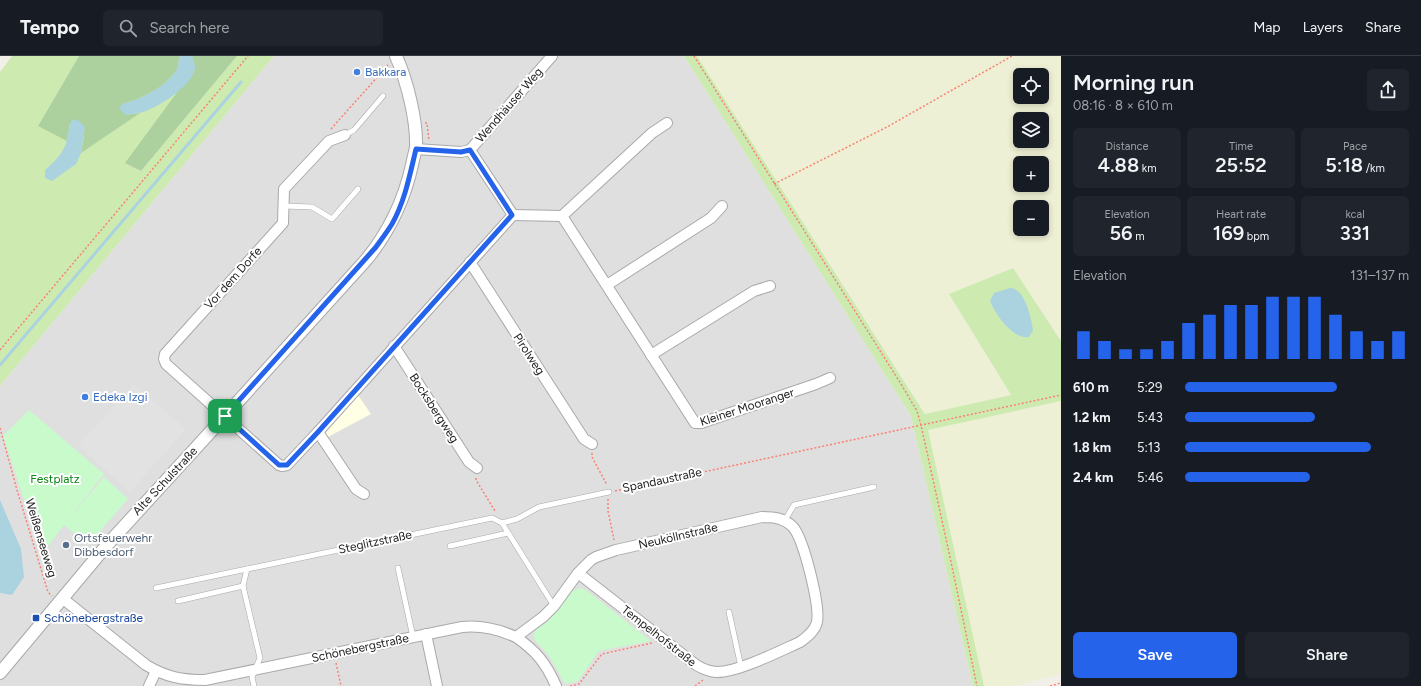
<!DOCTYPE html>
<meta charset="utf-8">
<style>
body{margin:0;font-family:Figtree,sans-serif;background:#20242c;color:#f1f3f6;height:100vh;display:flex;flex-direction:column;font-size:15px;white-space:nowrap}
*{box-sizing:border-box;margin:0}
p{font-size:13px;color:#9ea1a6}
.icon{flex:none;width:22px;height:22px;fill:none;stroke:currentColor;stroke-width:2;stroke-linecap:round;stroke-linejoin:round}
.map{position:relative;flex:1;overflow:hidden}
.sheet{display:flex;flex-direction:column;background:#171b24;width:360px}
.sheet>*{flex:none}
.buttons{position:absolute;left:1013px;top:12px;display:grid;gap:8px}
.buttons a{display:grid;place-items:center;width:36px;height:36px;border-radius:6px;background:#171b24;box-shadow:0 2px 6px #0003;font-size:20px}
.pin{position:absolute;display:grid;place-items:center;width:34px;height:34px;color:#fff;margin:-17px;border-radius:8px;box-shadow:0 2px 6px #0006}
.round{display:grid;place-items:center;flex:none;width:42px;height:42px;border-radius:6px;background:#20242c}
.headline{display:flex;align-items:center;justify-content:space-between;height:68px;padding:0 12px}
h1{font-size:22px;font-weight:600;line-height:30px}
.stats{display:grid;grid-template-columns:repeat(3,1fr);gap:6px;height:68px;padding:4px 12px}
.stats div{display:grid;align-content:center;border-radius:6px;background:#20242c;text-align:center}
.stats b{font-size:20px;font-weight:600}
.stats small{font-size:11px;font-weight:400}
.stats p{font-size:11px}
.chart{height:112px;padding:8px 12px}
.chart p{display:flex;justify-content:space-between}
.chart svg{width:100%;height:72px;margin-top:4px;stroke:#2563eb;stroke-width:6}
.button{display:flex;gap:8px;margin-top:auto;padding:8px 12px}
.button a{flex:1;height:46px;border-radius:6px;background:#2563eb;color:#fff;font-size:16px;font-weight:600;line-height:46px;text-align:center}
.button a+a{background:#20242c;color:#f1f3f6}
ul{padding:0 12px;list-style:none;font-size:13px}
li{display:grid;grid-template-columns:64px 48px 1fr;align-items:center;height:30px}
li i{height:10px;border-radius:5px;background:#2563eb}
header{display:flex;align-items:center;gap:24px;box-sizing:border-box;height:56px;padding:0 20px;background:#171b24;border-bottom:1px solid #363941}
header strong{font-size:19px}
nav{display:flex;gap:22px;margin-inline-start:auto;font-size:14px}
.search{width:280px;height:36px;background:#20242c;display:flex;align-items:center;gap:10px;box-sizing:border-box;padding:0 14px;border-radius:6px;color:#9ea1a6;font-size:15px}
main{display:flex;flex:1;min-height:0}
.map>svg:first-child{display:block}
.residential{fill:#e0dfdf}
.education{fill:#ffffe5}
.farmland{fill:#eef0d5;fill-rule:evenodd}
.grass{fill:#cdebb0}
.forest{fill:#add19e}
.park{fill:#c8facc}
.parking{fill:#e2e2e2}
.water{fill:#aad3df}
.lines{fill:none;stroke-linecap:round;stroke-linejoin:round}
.stream{stroke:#aad3df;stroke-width:3}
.service-casing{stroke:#a9a9a9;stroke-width:6}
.minor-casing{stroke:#a9a9a9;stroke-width:12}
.tertiary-casing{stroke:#a9a9a9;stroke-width:14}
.path{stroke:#fa8072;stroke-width:1.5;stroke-dasharray:2 2;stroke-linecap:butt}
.service{stroke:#fff;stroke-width:5}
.minor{stroke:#fff;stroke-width:10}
.tertiary{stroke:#fff;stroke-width:12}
.route-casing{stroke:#fff;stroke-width:8}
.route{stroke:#2563eb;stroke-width:5}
.shop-dot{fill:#3f7fe0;stroke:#fff;stroke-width:1.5}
.service-dot{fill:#5c6f8a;stroke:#fff;stroke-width:1.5}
.transit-dot{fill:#1a4fb4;stroke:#fff;stroke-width:1.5}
.labels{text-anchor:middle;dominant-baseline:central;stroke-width:4;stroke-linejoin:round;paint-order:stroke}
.shop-label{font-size:12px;fill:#366cbe;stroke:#fff;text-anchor:start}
.street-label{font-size:12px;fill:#222;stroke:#fff}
.park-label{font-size:12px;fill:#0c8416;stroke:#fff}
.service-label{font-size:12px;fill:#4e5e75;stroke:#fff;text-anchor:start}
.transit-label{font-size:12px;fill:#164399;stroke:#fff;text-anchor:start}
</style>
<header>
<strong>Tempo</strong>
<div class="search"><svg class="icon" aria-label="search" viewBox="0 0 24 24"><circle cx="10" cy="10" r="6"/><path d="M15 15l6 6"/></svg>Search here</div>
<nav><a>Map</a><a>Layers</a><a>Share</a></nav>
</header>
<main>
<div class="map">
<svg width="1061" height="630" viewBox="0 0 1061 630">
<rect width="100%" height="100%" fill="#f2efe9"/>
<polygon class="residential" points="274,0 684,0 911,360 973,630 0,630 0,330"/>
<polygon class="education" points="358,339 371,358 328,381 324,376"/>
<g class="farmland">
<path d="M697,0H1061V285L1013,212L949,238L1011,340L926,358ZM1020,19H1042V41H1020ZM1020,63H1042V85H1020ZM1020,107H1042V129H1020ZM1020,151H1042V173H1020Z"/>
<polygon points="1061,345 1061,618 1015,630 984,630 928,374"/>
</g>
<g class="grass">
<polygon points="12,0 79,0 38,70 151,37 180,0 192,0 195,13 126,107 141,115 237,0 274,0 0,330 0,16"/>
<polygon points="684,0 697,0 925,358 1011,339 949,238 1013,212 1061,285 1061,345 928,374 984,630 973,630 911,360"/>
</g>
<g class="forest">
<path d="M79,0H180C178,5 179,11 176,15C164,32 142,43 122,48L126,59L140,57L81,97L84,81L70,67L67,85L38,70Z"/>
<polygon points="192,0 237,0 141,115 125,107 178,35 189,24 195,13"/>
</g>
<g class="park">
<polygon points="29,354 104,418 66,467 104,421 128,443 88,489 64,469 42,498 3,380"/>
<polygon points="580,532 586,534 651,585 599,595 578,625 565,628 549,600 535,584 533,578 537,573 547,566 559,553 571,536"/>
</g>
<polygon class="parking" points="134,328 186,373 130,436 78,389"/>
<g class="water">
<path d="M180,0H192C193,3 195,8 195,12C193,30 155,54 139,57C135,58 130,58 126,59L119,53L122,48C142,43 164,32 176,15C179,11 178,5 180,0Z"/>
<path d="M73,63L79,65L85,71L81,97L76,108L52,125L45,122V114C54,106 64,97 67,84C69,77 68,69 73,63Z"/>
<path d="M1010,232C1025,232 1031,262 1033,274L1029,281C1013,284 995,258 990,245L994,237Z"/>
<polygon points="0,444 21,493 24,521 12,539 0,537"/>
</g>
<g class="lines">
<polyline class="stream" points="0,309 241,26"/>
<g class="service-casing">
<g id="service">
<polyline points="345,79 354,74 383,40"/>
<polyline points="283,150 312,151 332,163 358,133"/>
<polyline points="785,464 794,449 874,431"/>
<polyline points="450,490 508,477"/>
<polyline points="398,512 413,581"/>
<polyline points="247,513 243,530 260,602 252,621 254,630"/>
<polyline points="156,532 492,462 502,467"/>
<polyline points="178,545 243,530"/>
<polyline points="554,550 502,467 517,463 539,451 609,436"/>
<polyline points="729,556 741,611"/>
</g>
</g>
<g class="minor-casing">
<g id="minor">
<polyline points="345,79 329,85 284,133 283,167 165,298 164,303 166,308 279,409 282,410 287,409 318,376 513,159 470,94"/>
<polyline points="416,93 461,96 470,94 552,0"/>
<polyline points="513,159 562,160 652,77 667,67"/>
<polyline points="562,160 695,367 701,367 816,328 830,322"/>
<polyline points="470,206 584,383 592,388"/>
<polyline points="607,229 711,162 722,150"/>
<polyline points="394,290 469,406 477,412"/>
<polyline points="651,299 754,235 770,230"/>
<polyline points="318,376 356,433 364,438"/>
<path d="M62,542L146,609C166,621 181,624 205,624L462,571C481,569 498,573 516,581L543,561L554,550L578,517L591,504L596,501L616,494L762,461C774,461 784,462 793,471C804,484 820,549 817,566C815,575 807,581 800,586C780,595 736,617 716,616C706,615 698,611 691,605L578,517"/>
<polyline points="426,578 437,630"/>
<path d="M516,581C536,595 546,607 556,630"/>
<polyline points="149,630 156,615"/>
</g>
</g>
<g class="tertiary-casing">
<path id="tertiary" d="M0,617L107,489L225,360L366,204C389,176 404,145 412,109C413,103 415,97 416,91C417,64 407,25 396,0"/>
</g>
<g class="path">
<polyline points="694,0 901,328 917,355 921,369 950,501 977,630"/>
<polyline points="425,67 427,67 429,85"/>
<polyline points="331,73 388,9"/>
<polyline points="774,128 887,71 1012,0"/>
<polyline points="0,294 248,0"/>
<polyline points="0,372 17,434 48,536 52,540"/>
<polyline points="592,397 592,401 607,429"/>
<polyline points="476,422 476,424 495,455"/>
<polyline points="615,435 1061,339"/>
<polyline points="608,443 608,455 614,484"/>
<polyline points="336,607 341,630"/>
<polyline points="570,630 579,628 602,598 652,587"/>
<polyline points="695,630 703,624"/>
<polyline points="1050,630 1061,627"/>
</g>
<use href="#service" class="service"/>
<use href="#minor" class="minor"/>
<use href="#tertiary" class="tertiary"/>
</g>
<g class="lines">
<g class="route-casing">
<path id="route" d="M416,93L461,96L470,94L512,159L318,376L287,409H279L225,360L376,191C381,184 387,176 392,168C405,145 410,118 416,93Z"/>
</g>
<use href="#route" class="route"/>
</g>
<g class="shop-dot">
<circle cx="357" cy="16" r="4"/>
<circle cx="85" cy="341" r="4"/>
</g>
<circle class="service-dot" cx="66" cy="489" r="4"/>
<rect class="transit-dot" x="32" y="558" width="8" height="8" rx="2"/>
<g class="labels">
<g class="shop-label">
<text x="365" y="16">Bakkara</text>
<text x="93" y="341">Edeka Izgi</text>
</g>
<g class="street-label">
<text transform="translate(509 49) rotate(-49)">Wendhäuser Weg</text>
<text transform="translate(233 222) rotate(-48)">Vor dem Dorfe</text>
<text transform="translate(529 298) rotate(57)">Pirolweg</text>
<text transform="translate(747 351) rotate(-18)">Kleiner Mooranger</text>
<text transform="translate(434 352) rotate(57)">Bocksbergweg</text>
<text transform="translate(662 424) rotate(-12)">Spandaustraße</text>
<text transform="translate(165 425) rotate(-47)">Alte Schulstraße</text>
<text transform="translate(678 480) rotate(-13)">Neuköllnstraße</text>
<text transform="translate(41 482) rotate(73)">Weißenseeweg</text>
<text transform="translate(375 486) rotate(-12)">Steglitzstraße</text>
<text transform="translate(659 580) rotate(38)">Tempelhofstraße</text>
<text transform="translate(360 592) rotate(-12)">Schönebergstraße</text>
</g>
<g class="park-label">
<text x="55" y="423">Festplatz</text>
</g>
<g class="service-label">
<text x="74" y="482">Ortsfeuerwehr<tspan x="74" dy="14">Dibbesdorf</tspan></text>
</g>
<g class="transit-label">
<text x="44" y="562">Schönebergstraße</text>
</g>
</g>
</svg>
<div class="buttons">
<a><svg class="icon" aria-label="locate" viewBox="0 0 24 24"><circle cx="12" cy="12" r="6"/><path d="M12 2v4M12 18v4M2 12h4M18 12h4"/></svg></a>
<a><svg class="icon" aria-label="layers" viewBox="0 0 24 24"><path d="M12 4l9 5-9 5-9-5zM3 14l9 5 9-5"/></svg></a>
<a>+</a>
<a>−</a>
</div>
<div class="pin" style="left:225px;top:360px;background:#1e9e55"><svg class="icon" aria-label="arrive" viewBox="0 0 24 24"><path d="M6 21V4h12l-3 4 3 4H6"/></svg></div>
</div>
<section class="sheet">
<div class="headline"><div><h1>Morning run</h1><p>08:16 · 8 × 610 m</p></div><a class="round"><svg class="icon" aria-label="share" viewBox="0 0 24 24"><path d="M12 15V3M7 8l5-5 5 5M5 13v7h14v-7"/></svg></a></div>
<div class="stats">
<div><p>Distance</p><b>4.88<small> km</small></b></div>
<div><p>Time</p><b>25:52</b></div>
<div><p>Pace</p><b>5:18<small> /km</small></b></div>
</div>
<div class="stats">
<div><p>Elevation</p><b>56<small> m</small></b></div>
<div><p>Heart rate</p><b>169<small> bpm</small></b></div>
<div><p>kcal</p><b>331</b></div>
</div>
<div class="chart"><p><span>Elevation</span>131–137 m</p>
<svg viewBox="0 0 160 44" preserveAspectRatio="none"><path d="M5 44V27M15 44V33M25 44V38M35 44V38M45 44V33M55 44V22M65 44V17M75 44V11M85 44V11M95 44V6M105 44V6M115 44V6M125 44V17M135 44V27M145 44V33M155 44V27"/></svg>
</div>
<ul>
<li><b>610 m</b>5:29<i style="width:68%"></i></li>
<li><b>1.2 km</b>5:43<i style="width:58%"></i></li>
<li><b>1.8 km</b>5:13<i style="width:83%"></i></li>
<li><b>2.4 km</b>5:46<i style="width:56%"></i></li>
</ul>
<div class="button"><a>Save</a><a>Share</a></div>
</section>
</main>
